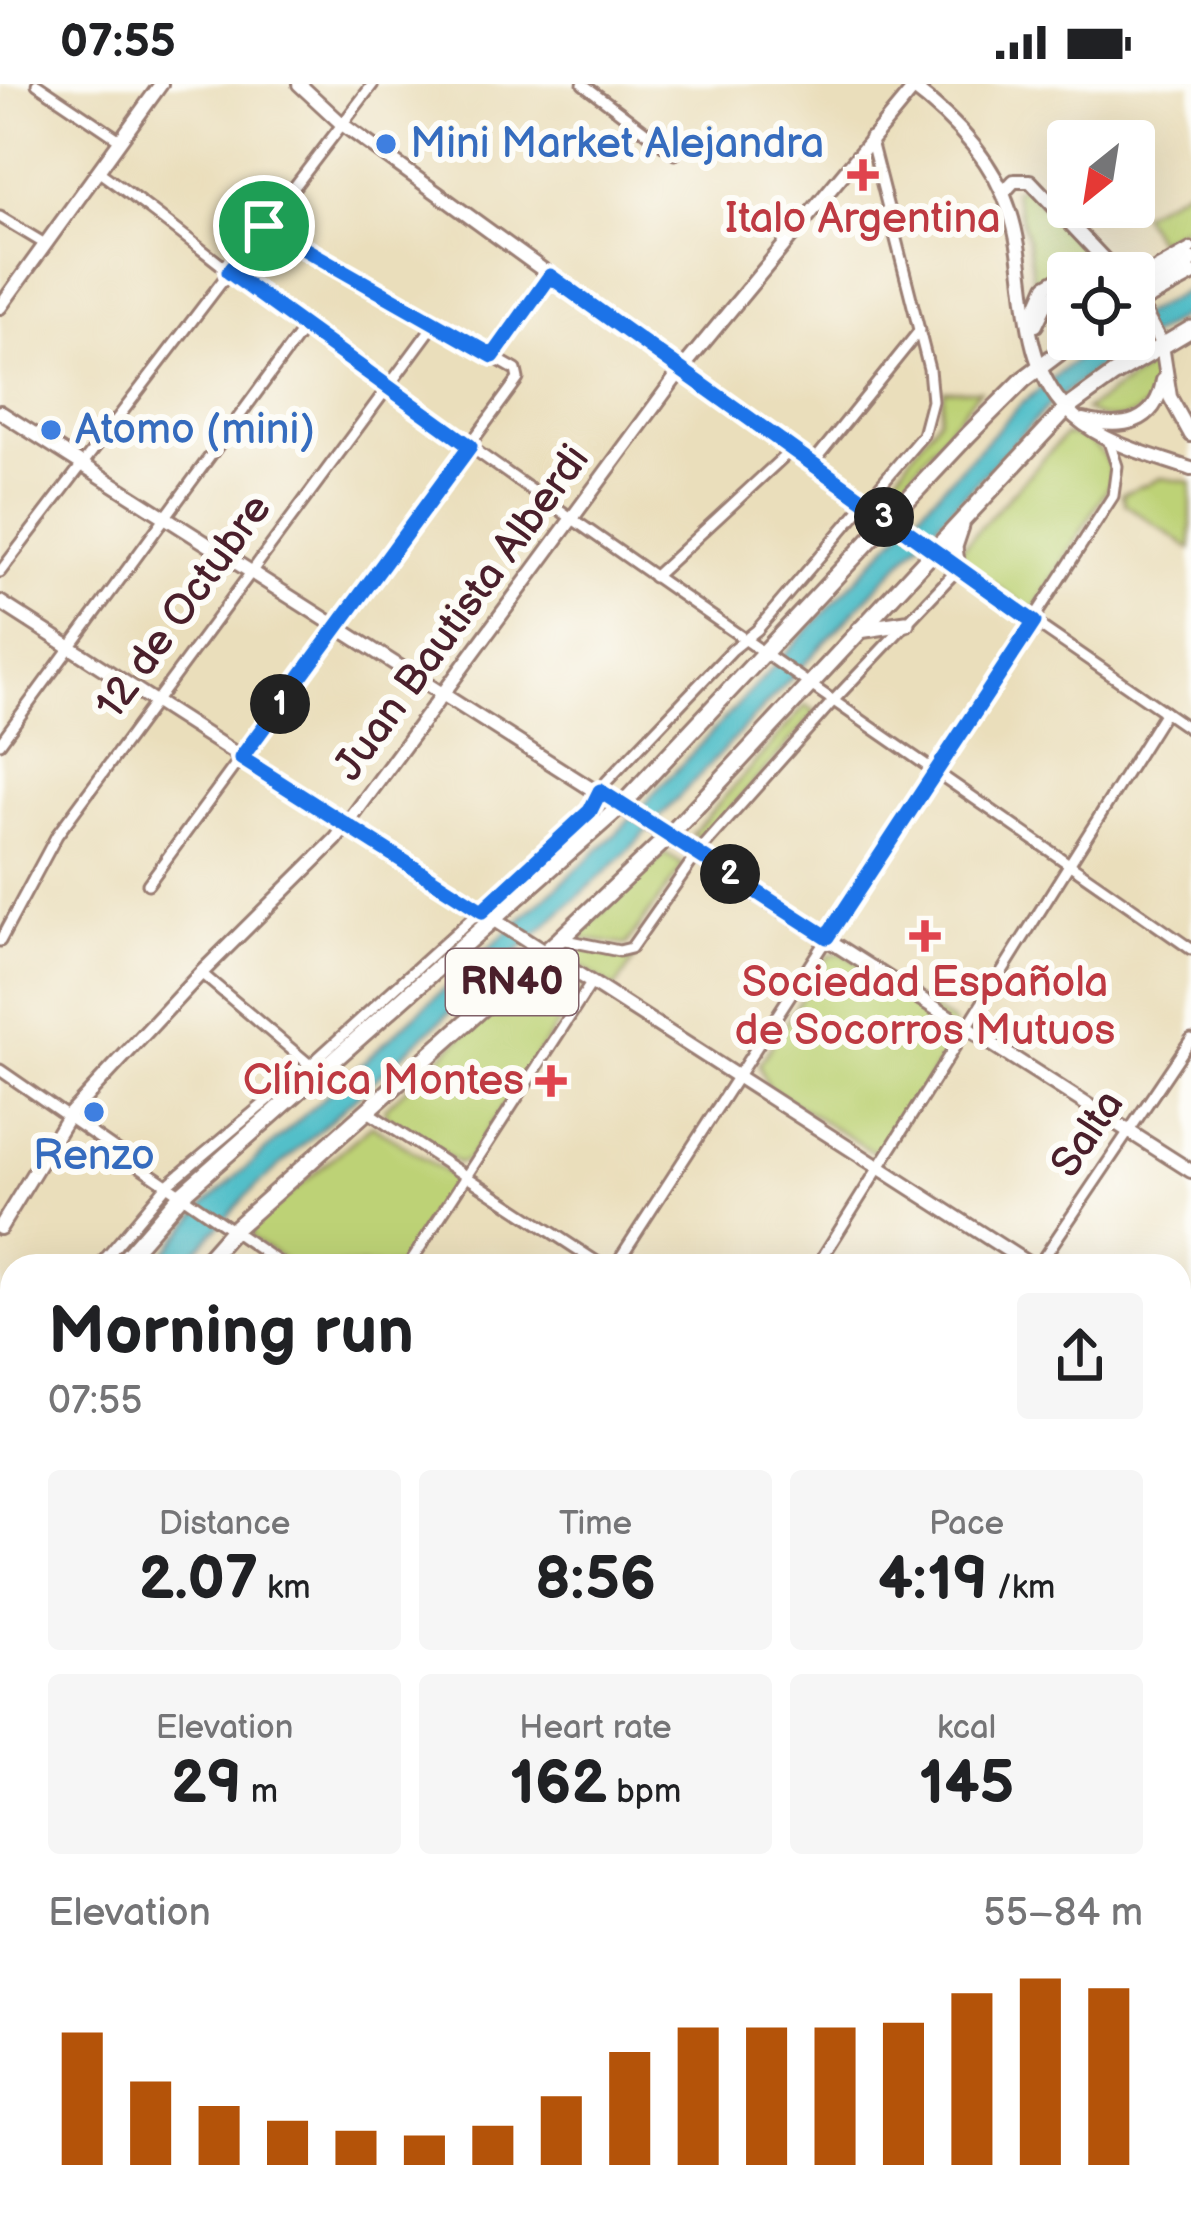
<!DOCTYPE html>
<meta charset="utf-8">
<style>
body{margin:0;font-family:"Balsamiq Sans",sans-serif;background:#f6f6f6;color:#202124;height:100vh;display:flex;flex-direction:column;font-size:45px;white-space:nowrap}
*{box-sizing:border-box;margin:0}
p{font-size:39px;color:#757577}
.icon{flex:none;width:66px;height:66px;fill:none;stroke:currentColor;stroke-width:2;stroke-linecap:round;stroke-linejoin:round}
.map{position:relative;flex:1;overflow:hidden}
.drawer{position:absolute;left:0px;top:1170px;width:1191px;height:975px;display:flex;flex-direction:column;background:#fff;border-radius:36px 36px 0 0;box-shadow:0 12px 48px #0002}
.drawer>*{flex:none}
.needle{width:78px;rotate:210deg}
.buttons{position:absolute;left:1047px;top:36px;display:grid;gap:24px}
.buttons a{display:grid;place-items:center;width:108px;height:108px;border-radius:12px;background:#fff;box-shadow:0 12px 48px #0002;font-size:60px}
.pin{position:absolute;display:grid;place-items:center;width:102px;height:102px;color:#fff;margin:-51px;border:6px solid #fff;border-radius:50%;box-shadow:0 3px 12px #0007}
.km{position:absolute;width:60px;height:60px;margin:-30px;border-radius:50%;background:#222;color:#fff;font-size:33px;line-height:60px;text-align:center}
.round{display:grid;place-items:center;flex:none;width:126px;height:126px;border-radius:12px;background:#f6f6f6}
.headline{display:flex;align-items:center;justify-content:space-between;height:204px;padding:0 48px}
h1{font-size:66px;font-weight:800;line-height:90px}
.figures{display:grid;grid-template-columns:repeat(3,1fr);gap:18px;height:204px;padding:12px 48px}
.figures div{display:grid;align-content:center;border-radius:12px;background:#f6f6f6;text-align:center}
.figures b{font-size:60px;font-weight:800}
.figures small{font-size:33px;font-weight:400}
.figures p{font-size:33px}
.chart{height:336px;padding:24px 48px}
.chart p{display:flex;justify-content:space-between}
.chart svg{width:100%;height:216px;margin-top:12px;stroke:#b45309;stroke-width:6}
.status{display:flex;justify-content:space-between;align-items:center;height:84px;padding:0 60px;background:#fff;direction:ltr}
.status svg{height:33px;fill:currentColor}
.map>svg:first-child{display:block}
.green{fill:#bdd276;stroke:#847850;stroke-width:3}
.water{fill:#52bfc9;stroke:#4e6f7a;stroke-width:3}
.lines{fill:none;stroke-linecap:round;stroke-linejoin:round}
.stream{stroke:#52bfc9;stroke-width:3}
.street-casing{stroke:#9a7e73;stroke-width:15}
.secondary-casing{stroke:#9a7e73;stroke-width:18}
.primary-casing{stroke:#9a7e73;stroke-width:20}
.highway-casing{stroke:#9a7e73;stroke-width:21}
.street{stroke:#fff;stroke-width:9}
.secondary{stroke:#fff;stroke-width:12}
.primary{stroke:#fff;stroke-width:14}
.highway{stroke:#fff;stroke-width:15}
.route-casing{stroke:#fff;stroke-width:24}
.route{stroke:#1a73e8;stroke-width:15}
.shop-dot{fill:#3f7fe0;stroke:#fdfcf7;stroke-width:4.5}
.health-dot{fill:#e0444e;stroke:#fdfcf7;stroke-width:4.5}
.labels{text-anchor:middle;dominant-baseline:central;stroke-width:12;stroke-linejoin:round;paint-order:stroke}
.shield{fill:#fdfcf7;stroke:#806168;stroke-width:3}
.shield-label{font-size:39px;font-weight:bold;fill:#4a1f2b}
.shop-label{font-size:42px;fill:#366cbe;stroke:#fdfcf7;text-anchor:start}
.health-label{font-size:42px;fill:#be3a42;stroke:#fdfcf7}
.street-label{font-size:42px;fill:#4a1f2b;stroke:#fdfcf7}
</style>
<div class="status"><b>07:55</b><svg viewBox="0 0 49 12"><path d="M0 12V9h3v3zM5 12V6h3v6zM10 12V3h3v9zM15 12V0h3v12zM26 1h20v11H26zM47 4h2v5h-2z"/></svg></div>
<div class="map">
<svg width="1191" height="2143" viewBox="0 0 1191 2143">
<rect width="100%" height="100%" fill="#fdfcf7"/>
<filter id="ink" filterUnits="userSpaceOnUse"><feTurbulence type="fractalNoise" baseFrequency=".00833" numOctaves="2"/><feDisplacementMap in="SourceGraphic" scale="24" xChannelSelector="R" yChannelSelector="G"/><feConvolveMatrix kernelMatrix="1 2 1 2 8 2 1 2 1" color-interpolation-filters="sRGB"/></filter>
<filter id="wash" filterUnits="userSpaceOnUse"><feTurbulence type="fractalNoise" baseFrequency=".004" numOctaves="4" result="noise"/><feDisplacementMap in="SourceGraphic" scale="48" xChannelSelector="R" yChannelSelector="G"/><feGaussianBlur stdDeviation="2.7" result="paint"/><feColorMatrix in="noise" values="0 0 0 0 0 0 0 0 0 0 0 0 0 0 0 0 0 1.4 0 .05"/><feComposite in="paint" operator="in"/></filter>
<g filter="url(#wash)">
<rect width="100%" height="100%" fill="#eadebb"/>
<g class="green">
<polygon points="1024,102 1094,179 1060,186 1035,207 1027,155 1013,106"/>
<polygon points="1191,102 1191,139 1157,157 1141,129"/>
<path d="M1157,278C1166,323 1123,349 1085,326Z"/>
<polygon points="944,306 980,306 891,414 885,407 939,334"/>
<path d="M1065,351C1091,352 1111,371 1111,398L1033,527L966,481L960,466Z"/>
<polygon points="1161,394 1191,398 1191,465 1125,420 1122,410"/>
<polygon points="806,621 816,628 702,757 692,750"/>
<polygon points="665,770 684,781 626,861 574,854"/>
<polygon points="574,862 636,872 615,905 564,871 565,864"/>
<polygon points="842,869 953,939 955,953 887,1063 871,1067 767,1002 759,981 828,872"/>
<polygon points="543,878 576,895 579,907 468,1076 458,1079 387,1033 384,1025"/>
<polygon points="372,1041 456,1095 403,1182 294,1182 252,1154 252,1142"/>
<polygon points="12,1443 12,1644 0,1636 0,1452"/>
</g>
<polygon class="water" points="1191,204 1191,227 1105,278 1050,320 623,772 247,1111 182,1182 154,1182 206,1120 618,748 1021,320 1102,255 1134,255 1134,235"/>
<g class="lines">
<polyline class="stream" points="881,2143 890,2133"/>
</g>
</g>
<g filter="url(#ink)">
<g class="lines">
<g class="street-casing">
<g id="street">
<polyline points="37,0 120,56"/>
<polyline points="583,0 675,70"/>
<path d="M98,87C170,138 236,195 307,246C599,457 896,659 1191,865"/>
<polyline points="0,133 45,160"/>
<polyline points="1134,196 1191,164"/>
<polyline points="493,272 550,192"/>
<polyline points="811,381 920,246"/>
<polyline points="911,453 1191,646"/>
<polyline points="0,488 373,0"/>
<polyline points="654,493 791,366"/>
<polyline points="0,659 304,244"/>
<polyline points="148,800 518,295 516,286 264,142"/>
<polyline points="560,855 619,867 631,864 697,770 833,617 957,486"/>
<polyline points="0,857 57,751 436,238"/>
<polyline points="201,889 310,981"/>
<polyline points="0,986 284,1182"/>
<polyline points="368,1028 603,1182"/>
<polyline points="99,1182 166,1102 310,981 590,727 607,697 732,566 757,546 923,351 932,317 929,285 870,53"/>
<polyline points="408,1182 592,898"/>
<polyline points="615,1182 1113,412 1117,382 1108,355"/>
<polyline points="817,1182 1165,628"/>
<polyline points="1038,1182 1191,955"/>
<polyline points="0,1225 12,1233"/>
<polyline points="0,1303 12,1288"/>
<polyline points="1179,1555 1191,1562"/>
<polyline points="1179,1589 1191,1570"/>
<polyline points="0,1643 12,1651"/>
<polyline points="1179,1784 1191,1792"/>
<polyline points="0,1815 12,1796"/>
<polyline points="1179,2089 1191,2076"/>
<polyline points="712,2133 727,2143"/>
<polyline points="1058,2133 1072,2143"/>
<polyline points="3,2143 12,2129"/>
<polyline points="213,2143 219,2133"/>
<polyline points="424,2143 430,2133"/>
<polyline points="626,2143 633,2133"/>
<polyline points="1129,2143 1138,2133"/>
</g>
</g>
<g class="secondary-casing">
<g id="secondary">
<polyline points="299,0 342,40 911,453"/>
<path d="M909,1C952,33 993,75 1010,128C1032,195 1014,281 1075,333C1107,361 1151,371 1191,385"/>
<polyline points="1003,109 1014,97 1030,97 1117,189"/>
<polyline points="1069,189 1108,189"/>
<polyline points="1135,211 1162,261 1170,313 1191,351"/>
<polyline points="0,223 161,0"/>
<polyline points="1032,234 1046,202 1068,189"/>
<polyline points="1036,241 1048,216 1068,200"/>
<polyline points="0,328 1191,1087"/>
<path d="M1084,336C1122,345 1156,341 1163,296"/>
<polyline points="0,518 1032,1182"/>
<polyline points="0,1144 69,1031 201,889 336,755 681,286 914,4 923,0"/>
<polyline points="1179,1273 1191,1254"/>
<polyline points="1179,1277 1191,1285"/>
<polyline points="0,1864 12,1873"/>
<polyline points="1179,1873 1191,1884"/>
<polyline points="0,2075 12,2083"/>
<polyline points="84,2133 99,2143"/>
<polyline points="386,2133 400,2143"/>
</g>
</g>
<g class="primary-casing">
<g id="primary">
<polyline points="1179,1839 1191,1826"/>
<polyline points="901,2143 910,2133"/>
</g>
</g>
<g class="highway-casing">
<g id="highway">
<polyline points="1148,213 1191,190"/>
<polyline points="1137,215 1142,205 1191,176"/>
<polyline points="957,486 954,463 961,442"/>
<polyline points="859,546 906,539"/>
<polyline points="119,1182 180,1112 622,721 968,351 1024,295 1077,255"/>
<polyline points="201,1182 232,1147 560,855 669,752 1066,325 1113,291 1191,245"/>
<polyline points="0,1328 12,1313"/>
<polyline points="0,1438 12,1423"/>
</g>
</g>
<use href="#street" class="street"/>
<use href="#secondary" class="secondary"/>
<use href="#primary" class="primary"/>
<use href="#highway" class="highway"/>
</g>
</g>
<g class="lines" filter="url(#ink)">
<g class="route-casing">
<polygon id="route" points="264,142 493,272 550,192 1034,538 827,853 600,707 590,727 482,827 241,674 470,362 229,188"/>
</g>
<use href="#route" class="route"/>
</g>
<g class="shop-dot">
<circle cx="386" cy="60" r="12"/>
<circle cx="51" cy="346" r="12"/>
<circle cx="94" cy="1028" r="12"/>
</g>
<g class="health-dot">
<path d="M857 73h12v12h12v12h-12v12h-12v-12h-12v-12h12z"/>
<path d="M919 834h12v12h12v12h-12v12h-12v-12h-12v-12h12z"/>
<path d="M545 979h12v12h12v12h-12v12h-12v-12h-12v-12h12z"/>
</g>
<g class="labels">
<rect class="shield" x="446" y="865" width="132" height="66" rx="9"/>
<g class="shield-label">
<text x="512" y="898">RN40</text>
</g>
<g class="shop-label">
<text x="410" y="60">Mini Market Alejandra</text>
<text x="75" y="346">Atomo (mini)</text>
<text x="94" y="1072" text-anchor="middle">Renzo</text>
</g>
<g class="health-label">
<text x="863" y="135">Italo Argentina</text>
<text x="925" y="899">Sociedad Española<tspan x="925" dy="48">de Socorros Mutuos</tspan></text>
<text x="524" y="997" text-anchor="end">Clínica Montes</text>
</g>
<g class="street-label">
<text transform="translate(184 523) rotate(-54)">12 de Octubre</text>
<text transform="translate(462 529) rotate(-54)">Juan Bautista Alberdi</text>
<text transform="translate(1088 1050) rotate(-56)">Salta</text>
</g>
</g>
</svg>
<div class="buttons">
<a><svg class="needle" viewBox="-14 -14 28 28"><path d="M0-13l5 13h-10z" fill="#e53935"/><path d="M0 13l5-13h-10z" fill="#757577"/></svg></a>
<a><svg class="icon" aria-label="locate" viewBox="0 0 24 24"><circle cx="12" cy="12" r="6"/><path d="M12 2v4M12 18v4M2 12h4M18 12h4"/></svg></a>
</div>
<div class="pin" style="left:264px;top:142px;background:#1e9e55"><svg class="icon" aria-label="arrive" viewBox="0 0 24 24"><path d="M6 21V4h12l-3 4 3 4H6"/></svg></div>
<b class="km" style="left:280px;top:620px">1</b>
<b class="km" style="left:730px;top:790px">2</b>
<b class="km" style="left:884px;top:433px">3</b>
<section class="drawer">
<div class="headline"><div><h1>Morning run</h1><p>07:55</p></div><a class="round"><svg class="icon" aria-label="share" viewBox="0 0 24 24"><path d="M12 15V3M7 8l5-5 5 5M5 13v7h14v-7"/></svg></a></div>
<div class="figures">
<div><p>Distance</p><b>2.07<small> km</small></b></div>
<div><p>Time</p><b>8:56</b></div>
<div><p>Pace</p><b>4:19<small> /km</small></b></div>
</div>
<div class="figures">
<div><p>Elevation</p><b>29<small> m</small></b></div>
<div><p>Heart rate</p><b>162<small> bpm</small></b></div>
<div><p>kcal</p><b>145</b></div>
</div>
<div class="chart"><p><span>Elevation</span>55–84 m</p>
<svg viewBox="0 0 160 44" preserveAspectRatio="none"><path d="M5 44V17M15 44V27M25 44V32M35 44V35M45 44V37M55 44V38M65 44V36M75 44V30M85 44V21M95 44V16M105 44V16M115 44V16M125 44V15M135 44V9M145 44V6M155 44V8"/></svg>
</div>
</section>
</div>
